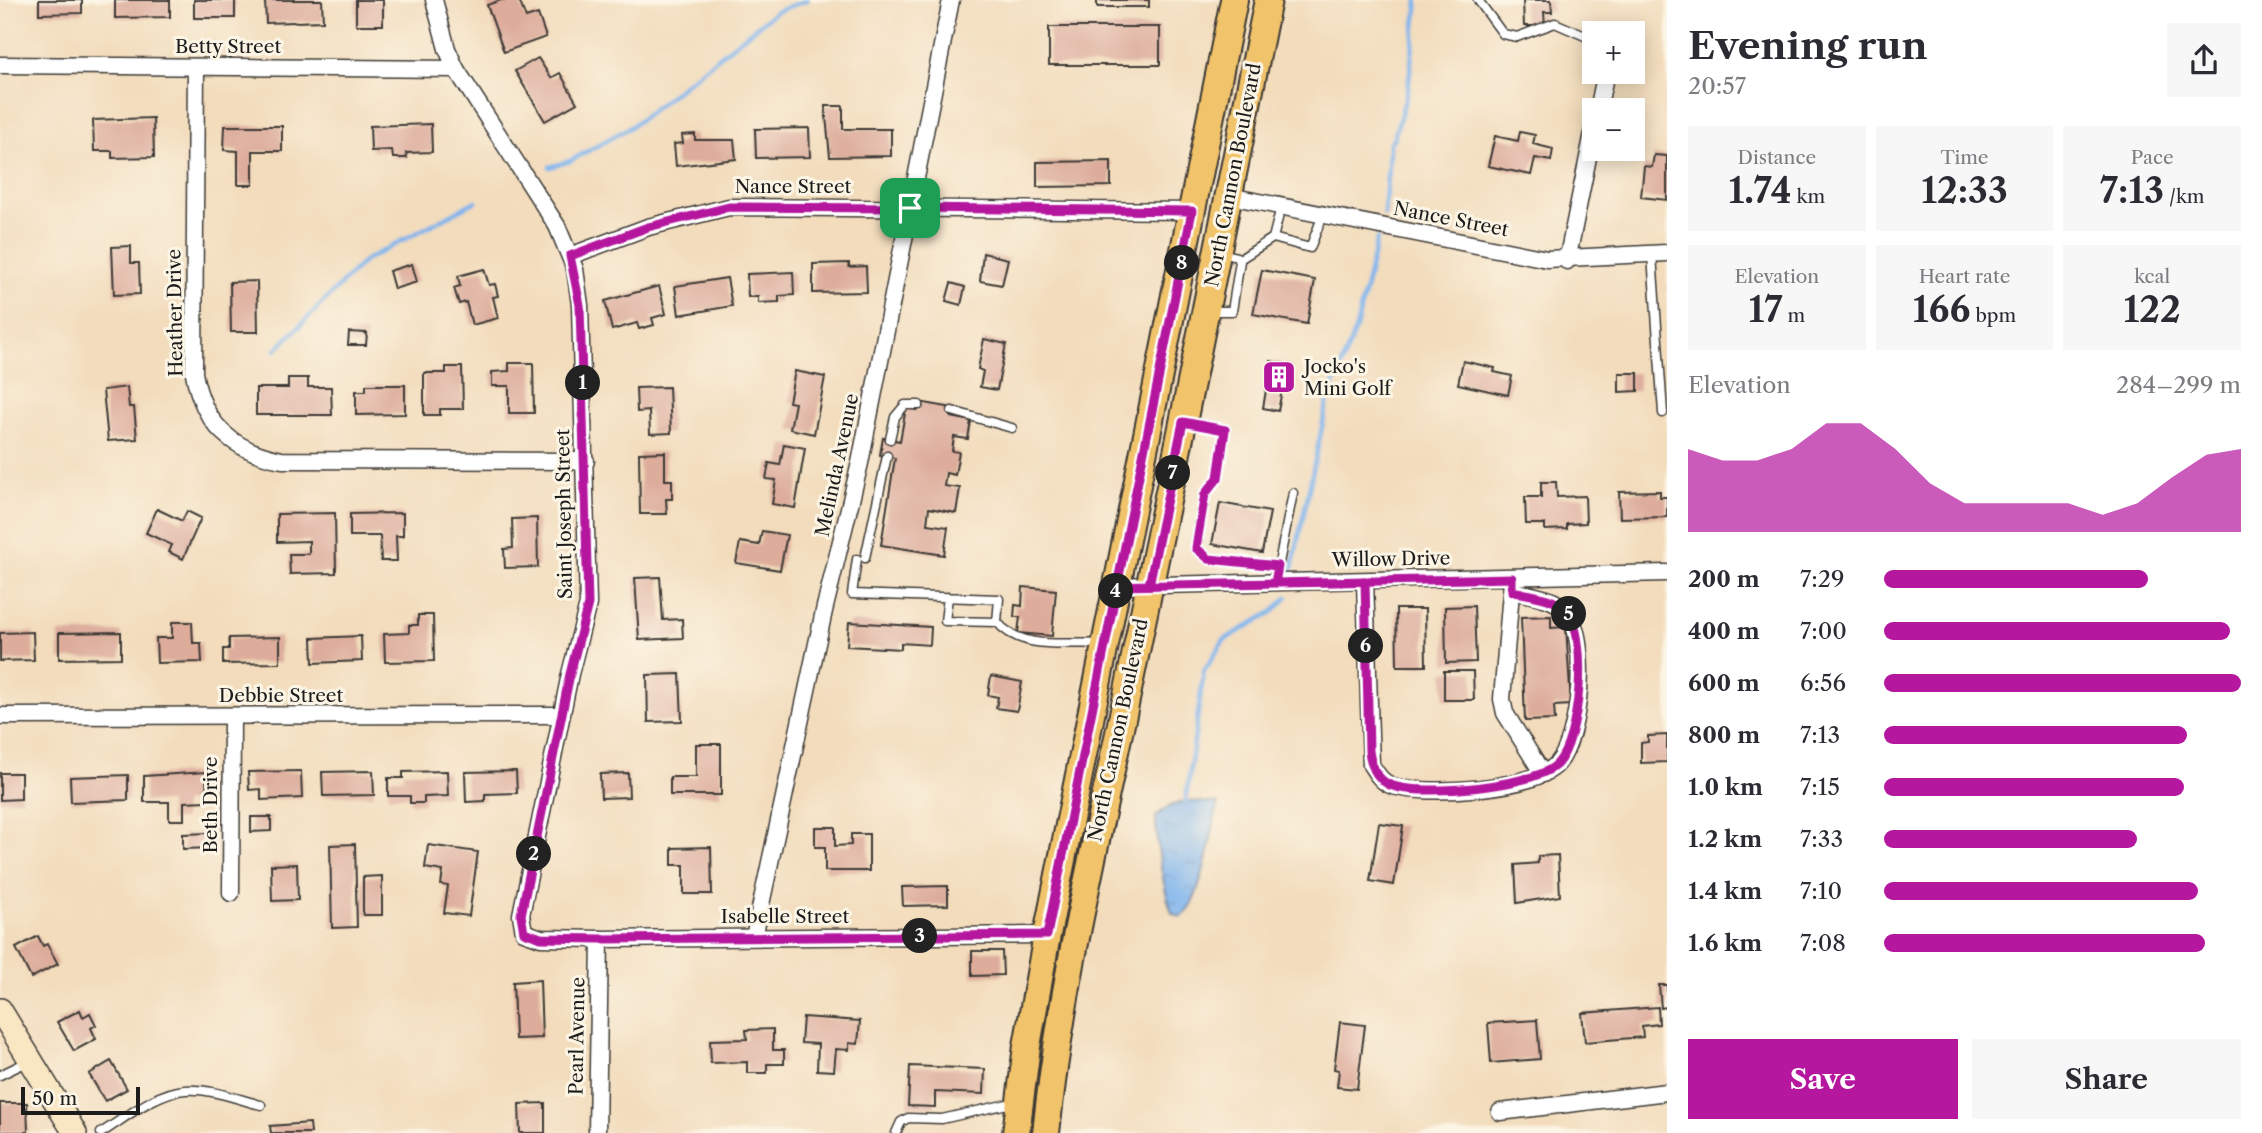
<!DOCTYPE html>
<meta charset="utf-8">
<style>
body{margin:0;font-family:"Libre Caslon Text",serif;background:#f7f7f7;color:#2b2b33;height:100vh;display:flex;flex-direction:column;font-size:26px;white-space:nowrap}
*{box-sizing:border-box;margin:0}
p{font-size:23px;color:#7c7c81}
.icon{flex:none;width:38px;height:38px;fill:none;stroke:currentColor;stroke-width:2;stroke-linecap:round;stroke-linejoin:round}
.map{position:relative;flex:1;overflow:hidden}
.panel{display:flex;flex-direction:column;background:#fff;width:595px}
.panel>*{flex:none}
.tools{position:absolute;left:1582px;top:21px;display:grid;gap:14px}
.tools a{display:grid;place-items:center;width:63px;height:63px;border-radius:0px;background:#fff;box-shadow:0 4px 18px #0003;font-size:35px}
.scale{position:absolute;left:21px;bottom:18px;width:119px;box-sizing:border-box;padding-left:7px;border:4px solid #1c1c1c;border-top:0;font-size:19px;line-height:24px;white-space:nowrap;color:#1c1c1c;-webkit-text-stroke:5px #fcf5e5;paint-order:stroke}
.pin{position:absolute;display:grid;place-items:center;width:60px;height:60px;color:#fff;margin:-30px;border-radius:14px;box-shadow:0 4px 10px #0006}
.km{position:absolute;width:35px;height:35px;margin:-18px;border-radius:50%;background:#222;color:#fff;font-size:19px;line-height:35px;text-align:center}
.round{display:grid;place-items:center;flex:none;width:74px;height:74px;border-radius:0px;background:#f7f7f7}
.head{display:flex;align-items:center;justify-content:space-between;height:119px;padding:0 21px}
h1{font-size:38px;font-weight:700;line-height:52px}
.stats{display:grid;grid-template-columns:repeat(3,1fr);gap:10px;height:119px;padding:7px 21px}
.stats div{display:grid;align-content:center;border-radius:0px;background:#f7f7f7;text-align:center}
.stats b{font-size:35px;font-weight:700}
.stats small{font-size:19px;font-weight:400}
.stats p{font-size:19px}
.chart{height:196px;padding:14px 21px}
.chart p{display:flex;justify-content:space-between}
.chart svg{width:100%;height:126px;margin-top:7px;fill:#b5179e;opacity:.7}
.button{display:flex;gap:14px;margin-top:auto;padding:14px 21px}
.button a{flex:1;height:80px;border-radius:0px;background:#b5179e;color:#fff;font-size:28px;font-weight:700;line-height:80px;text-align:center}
.button a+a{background:#f7f7f7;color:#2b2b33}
ul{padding:0 21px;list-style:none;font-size:23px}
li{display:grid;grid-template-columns:112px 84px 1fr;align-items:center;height:52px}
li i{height:18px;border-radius:9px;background:#b5179e}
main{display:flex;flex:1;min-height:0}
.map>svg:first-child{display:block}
.water{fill:url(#water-ripples);stroke:#4d6884;stroke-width:2}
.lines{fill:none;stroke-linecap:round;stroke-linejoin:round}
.stream{stroke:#7eb4ed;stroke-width:4.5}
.building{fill:#ddac9b}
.lane-casing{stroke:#3c3934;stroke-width:11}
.street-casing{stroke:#3c3934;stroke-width:19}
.secondary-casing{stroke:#3c3934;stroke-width:26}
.primary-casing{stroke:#3c3934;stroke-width:30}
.lane{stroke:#fff;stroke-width:8}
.street{stroke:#fff;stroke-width:16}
.secondary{stroke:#f9e7c3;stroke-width:23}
.primary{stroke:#f1c36a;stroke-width:26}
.route-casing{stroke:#fff;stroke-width:14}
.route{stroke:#b5179e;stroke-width:9}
.labels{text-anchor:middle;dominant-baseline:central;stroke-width:6;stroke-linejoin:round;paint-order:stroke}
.street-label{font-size:19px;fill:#1c1c1c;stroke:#fcf5e5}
.poi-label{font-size:19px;fill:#1c1c1c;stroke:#fcf5e5;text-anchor:start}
</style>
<main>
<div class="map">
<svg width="1667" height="1133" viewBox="0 0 1667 1133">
<defs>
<pattern id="water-ripples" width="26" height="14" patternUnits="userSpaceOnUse" patternTransform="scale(1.75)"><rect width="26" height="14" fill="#7eb4ed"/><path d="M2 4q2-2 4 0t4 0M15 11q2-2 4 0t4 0" fill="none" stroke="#6c9acb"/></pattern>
</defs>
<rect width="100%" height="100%" fill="#fcf5e5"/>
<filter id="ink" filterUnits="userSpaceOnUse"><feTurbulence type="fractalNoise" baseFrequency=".0143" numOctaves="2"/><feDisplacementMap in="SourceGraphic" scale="14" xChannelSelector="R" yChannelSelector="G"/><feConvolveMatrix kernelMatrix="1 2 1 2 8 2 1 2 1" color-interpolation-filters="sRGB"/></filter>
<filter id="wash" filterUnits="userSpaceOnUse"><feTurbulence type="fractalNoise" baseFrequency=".00686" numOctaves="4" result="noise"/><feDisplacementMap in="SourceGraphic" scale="28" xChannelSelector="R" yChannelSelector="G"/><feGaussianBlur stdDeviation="1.57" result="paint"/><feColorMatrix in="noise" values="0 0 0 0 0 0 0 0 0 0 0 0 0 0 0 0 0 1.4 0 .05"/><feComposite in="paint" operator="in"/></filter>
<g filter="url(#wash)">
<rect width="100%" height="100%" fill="#f2dcbc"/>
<path class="water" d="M1185,801L1218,803C1213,827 1201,905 1181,917L1172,913C1163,886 1156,844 1156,816L1168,807Z"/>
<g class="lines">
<g class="stream">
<polyline points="550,167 570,161 632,126 775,12 807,0"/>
<polyline points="1384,214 1390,142 1394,138 1408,89 1418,0"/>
<polyline points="276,350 364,261 476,201"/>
<polyline points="1292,569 1328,399 1356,328 1377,239"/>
<polyline points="1185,806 1204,671 1224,640 1274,611 1287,597"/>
</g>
</g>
<g id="blocks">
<g class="building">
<polygon points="39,0 82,0 82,13 39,14"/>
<polygon points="115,0 170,0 170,17 115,18"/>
<rect x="194" y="0" width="41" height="18"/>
<polygon points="265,0 322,0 323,21 266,23"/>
<rect x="356" y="0" width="27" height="25"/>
<polygon points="501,0 519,0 526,18 538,14 546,37 504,52 487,5"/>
<rect x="1097" y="0" width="52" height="7"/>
<polygon points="1523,0 1551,0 1552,12 1544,12 1545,26 1524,26"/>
<rect x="1049" y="27" width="111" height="38"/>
<polygon points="538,58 551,78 560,73 577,103 545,121 515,71"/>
<polygon points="825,106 843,106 843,129 891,129 891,156 830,157"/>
<polygon points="153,118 154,157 112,158 112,151 94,151 93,120"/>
<polygon points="431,124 432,152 406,153 407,158 393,158 392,150 371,151 370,126"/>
<polygon points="225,126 282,126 282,151 253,151 253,185 238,185 238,151 224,150"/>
<polygon points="809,128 810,157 756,158 755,129"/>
<polygon points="1520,132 1535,135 1533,144 1553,149 1551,161 1535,158 1531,175 1488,166 1495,136 1518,141"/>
<polygon points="695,134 695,140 734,140 736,159 676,166 674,144 683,143 682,135"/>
<polygon points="1654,155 1667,156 1667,200 1641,197 1644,166 1652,167"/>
<polygon points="1111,161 1111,186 1037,187 1037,162"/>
<polygon points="131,246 131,263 139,263 140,294 114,295 112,247"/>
<polygon points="983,253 1008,259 1002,285 980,281"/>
<polygon points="849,263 849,267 866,266 867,292 813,293 813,264"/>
<polygon points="412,264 417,282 394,289 389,271"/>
<polygon points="484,269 489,285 495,284 498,296 493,297 498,318 472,325 466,302 459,304 454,288 460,286 458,276"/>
<polygon points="1262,270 1315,280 1307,324 1253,314"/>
<polygon points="793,272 794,295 779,296 779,302 758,303 758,297 748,297 747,274"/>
<polygon points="727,278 732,306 679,315 675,286"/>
<polygon points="257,281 258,332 231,332 230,282"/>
<polygon points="951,283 965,287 961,305 946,301"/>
<polygon points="659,286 666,314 652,318 654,325 639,329 637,323 612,330 605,301"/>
<polygon points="349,332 367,333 366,345 348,345"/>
<polygon points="984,339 1006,344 997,390 980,387 983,371 978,369"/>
<polygon points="1271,361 1292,365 1287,391 1282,390 1278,411 1263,408"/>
<polygon points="1463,361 1495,368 1494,372 1512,376 1508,395 1458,384"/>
<polygon points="509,363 533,363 534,413 509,413 509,386 492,386 492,372 509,371"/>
<polygon points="446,367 462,367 463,409 440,409 440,415 424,415 424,373 446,373"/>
<polygon points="795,371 825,377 814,434 790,429 795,403 789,402"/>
<polygon points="1619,373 1638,373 1638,391 1619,392"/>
<polygon points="288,378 308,378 308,387 331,387 332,415 256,415 256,388 288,388"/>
<polygon points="366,385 405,385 405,414 356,415 356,391 366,391"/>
<polygon points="127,387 129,407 134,407 137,439 108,441 103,390"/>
<polygon points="669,387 671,433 650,434 649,411 637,412 636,388"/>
<polygon points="919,402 953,408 951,417 971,421 968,439 954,437 952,451 959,452 955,475 946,473 944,486 960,488 956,513 929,508 927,524 948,527 944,555 881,545 895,458 880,455 883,438 900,441 906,408 918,410"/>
<polygon points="784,444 805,448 795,508 772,504 776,480 766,479 769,463 780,465"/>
<polygon points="665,452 665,480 672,480 672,499 666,499 667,514 640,514 639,453"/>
<polygon points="1541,482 1556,482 1557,497 1585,496 1586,523 1567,524 1567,529 1545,530 1545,524 1526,524 1525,497 1541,497"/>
<polygon points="1660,491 1660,497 1667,497 1667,517 1620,518 1619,492"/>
<polygon points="1220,503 1270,512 1262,553 1212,544"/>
<polygon points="157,509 182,521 187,511 201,518 183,559 169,552 172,545 146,533"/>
<polygon points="335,513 336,573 290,574 289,554 309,554 309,541 277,542 277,514"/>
<polygon points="403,513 403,536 396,536 397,561 381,561 380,536 350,536 350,514"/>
<polygon points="537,518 538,567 505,568 504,549 513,548 512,519"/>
<polygon points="762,531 787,535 780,570 736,563 740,542 759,545"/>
<polygon points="660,577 663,620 682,619 683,638 639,640 635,578"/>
<polygon points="1023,587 1056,590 1052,636 1018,633 1020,617 1014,617 1015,605 1022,606"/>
<polygon points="1474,606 1476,662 1446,663 1445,607"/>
<polygon points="1396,609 1425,609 1426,666 1397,666"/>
<polygon points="418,615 433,615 434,661 385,662 384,634 409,633 409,625 418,625"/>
<polygon points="1551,616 1551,628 1566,627 1571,705 1554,706 1555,720 1525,721 1521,617"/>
<polygon points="172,622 192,622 193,643 201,643 202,662 157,663 156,638 172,638"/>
<polygon points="849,622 931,627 930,645 901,643 901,649 847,646"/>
<polygon points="33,632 34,660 0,661 0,633"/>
<polygon points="121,632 121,658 59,659 59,633"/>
<polygon points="361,636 362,661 313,663 312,638"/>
<polygon points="280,637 280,663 223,664 223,649 229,649 229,638"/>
<polygon points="1444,671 1473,671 1474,700 1444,700"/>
<polygon points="680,674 682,721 648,722 647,675"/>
<polygon points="991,676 1022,682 1017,711 996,708 998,697 988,695"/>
<polygon points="1667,735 1667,762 1641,763 1641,743 1648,742 1648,736"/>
<polygon points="696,744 721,744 721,795 670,795 670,777 696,777"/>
<polygon points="301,771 302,798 261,800 261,789 249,790 248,772"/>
<polygon points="373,771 374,795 323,796 322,772"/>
<polygon points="447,771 448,796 424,797 424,803 410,803 410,796 388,796 388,778 403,778 403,772"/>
<polygon points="516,771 517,793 485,794 485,801 466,802 465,772"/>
<polygon points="206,772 207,801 184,802 184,820 169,820 169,802 144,802 144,776"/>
<polygon points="0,773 21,773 21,799 0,800"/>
<polygon points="628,773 629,797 601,798 600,774"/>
<polygon points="128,775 128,800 71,802 70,777"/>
<polygon points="251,817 271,817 271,831 251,832"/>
<polygon points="1379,823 1403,826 1394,885 1370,881"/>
<polygon points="815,827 835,827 835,846 851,845 851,834 869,834 869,871 825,871 825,847 815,847"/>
<polygon points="211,833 212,848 183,849 183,834"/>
<polygon points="355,844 357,927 332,928 330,845"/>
<polygon points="428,845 478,852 469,916 444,913 448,886 441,885 443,871 425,868"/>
<polygon points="711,847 712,894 684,894 684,865 672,865 672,848"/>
<polygon points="1558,855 1560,896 1517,903 1515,865 1538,863 1538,856"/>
<polygon points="297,864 298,900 272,901 271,865"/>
<polygon points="382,876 382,915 363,915 363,877"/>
<polygon points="948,886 948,905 903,906 902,887"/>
<polygon points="38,936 43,946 47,944 58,964 31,978 16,948"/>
<polygon points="972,951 1002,951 1003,975 972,976"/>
<polygon points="540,980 542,1038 515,1039 513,982"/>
<polygon points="1659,985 1667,985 1667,1007 1661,1008"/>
<polygon points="1658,1007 1659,1024 1642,1026 1643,1037 1585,1042 1582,1013"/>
<polygon points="80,1010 83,1017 90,1013 96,1025 91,1028 96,1039 74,1051 57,1022"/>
<polygon points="803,1017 860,1021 858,1044 849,1043 849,1050 836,1049 834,1071 817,1070 818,1044 801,1043"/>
<polygon points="1537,1020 1540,1059 1491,1063 1488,1023"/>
<polygon points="1340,1022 1365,1025 1357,1089 1337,1087 1339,1070 1334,1069"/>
<polygon points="773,1029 773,1050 784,1050 784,1064 767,1064 767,1073 747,1073 747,1062 711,1063 710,1040 747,1039 746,1030"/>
<polygon points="111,1061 127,1089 105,1101 89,1074"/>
<polygon points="910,1066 985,1069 984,1094 935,1092 935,1107 908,1106"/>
<polygon points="0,1103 27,1103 28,1132 0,1132"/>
<polygon points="545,1103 545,1133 520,1133 519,1104"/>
<polygon points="310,1123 311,1133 271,1133 270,1126"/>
</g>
</g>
</g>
<g filter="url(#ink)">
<use href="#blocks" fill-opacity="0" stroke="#3c3934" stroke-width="2"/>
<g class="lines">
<g class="lane-casing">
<g id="lane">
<polyline points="1478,0 1503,34 1517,37 1555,23 1594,40"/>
<polyline points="1273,238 1310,248 1323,215"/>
<polyline points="1652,255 1663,413"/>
<polyline points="1240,259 1273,238 1281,207"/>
<polyline points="1208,311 1232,311 1240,261 1237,257 1222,253"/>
<polyline points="952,411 1012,428"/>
<polyline points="1187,422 1225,430 1218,478 1205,494 1196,548 1209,559 1278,566"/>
<polyline points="890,439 895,417 905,405 919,405"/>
<polyline points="865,558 887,456"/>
<polyline points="857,559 852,594 999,599 997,622 945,621 948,597"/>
<polyline points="1275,583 1293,493"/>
<path d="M997,622C1022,652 1068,641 1103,644"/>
<polyline points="0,1075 29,1061"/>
<path d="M101,1133C125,1118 156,1092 185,1090C210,1088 237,1099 261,1105"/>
<polyline points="896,1133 901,1122 908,1118 942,1119 1016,1102"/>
</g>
</g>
<g class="street-casing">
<g id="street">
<polyline points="434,0 447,49 456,69 557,226 575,269 580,305 588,604 570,674 521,915 524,932 541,938 600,939 1047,935"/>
<polyline points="0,65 456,69"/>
<path d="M196,67L194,373C203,424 232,451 282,460L586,461"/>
<polyline points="1598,110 1606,72"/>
<polyline points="1229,196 1547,259 1667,253"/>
<polyline points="570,256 648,227 729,207 1192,211"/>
<polyline points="1567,261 1594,128"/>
<polyline points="1512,580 1502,699 1505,713 1543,774"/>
<path d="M1365,581L1371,765C1377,774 1382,783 1393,786C1426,796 1535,790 1558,763C1580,737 1590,637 1566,611C1555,597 1529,595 1512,591"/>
<polyline points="1117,586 1667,573"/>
<polyline points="0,716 562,715"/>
<polyline points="231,893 232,716"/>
<polyline points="754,937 824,611 860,463 951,0"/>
<polyline points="1500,1112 1667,1092"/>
<polyline points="597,1133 600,939"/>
</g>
</g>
<g class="secondary-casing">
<polyline id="secondary" points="0,1010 75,1133"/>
</g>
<g class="primary-casing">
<g id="primary">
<polyline points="1016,1133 1027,1046 1047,935 1234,0"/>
<path d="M1046,1133C1061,986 1096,844 1126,700C1175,467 1221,233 1268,0"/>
</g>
</g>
<use href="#lane" class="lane"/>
<use href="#street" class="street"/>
<use href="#secondary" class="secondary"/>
<use href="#primary" class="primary"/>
</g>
</g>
<g class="lines" filter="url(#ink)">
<g class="route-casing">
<path id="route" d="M910,208L729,207L648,227L570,256L580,305L588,604L570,674L521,915L524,932L541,938L600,939L1047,935L1117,586C1249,584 1380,581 1512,578V591C1529,595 1555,597 1567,611C1589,637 1580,740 1557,764C1535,787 1419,797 1390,785C1376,779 1371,766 1369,751L1365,581L1275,583L1278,566L1209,559L1196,548L1205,494L1218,478L1225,430L1183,422L1149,585L1117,586L1192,211L910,208"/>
</g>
<use href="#route" class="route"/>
</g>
<defs>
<g id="building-square" transform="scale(1.75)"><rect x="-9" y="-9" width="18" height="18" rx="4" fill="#b5179e" stroke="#fcf5e5"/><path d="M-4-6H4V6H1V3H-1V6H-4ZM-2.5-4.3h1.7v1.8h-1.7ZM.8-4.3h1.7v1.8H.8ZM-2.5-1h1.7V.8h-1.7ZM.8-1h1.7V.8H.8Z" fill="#fff"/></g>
</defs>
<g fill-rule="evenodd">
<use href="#building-square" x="1279" y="377"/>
</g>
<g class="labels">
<g class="street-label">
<text x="228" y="46">Betty Street</text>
<text transform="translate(1233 175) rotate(-79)">North Cannon Boulevard</text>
<text x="793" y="186">Nance Street</text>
<text transform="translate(1451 219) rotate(11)">Nance Street</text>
<text transform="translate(175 313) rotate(-91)">Heather Drive</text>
<text transform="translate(837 465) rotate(-78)">Melinda Avenue</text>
<text transform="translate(564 514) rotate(-91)">Saint Joseph Street</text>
<text transform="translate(1391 559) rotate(-1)">Willow Drive</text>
<text x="281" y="695">Debbie Street</text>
<text transform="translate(1118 730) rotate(-78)">North Cannon Boulevard</text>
<text transform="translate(210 805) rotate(-90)">Beth Drive</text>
<text x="785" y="916">Isabelle Street</text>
<text transform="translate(577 1036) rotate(-89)">Pearl Avenue</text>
</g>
<g class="poi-label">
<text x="1304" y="366">Jocko's<tspan x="1304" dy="22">Mini Golf</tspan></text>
</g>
</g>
</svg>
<div class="tools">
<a>+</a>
<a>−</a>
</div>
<div class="scale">50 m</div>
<div class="pin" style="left:910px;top:208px;background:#1e9e55"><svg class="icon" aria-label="arrive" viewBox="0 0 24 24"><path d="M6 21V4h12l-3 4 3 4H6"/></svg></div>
<b class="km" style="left:583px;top:383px">1</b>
<b class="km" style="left:534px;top:854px">2</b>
<b class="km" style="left:920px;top:936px">3</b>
<b class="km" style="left:1116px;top:591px">4</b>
<b class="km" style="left:1569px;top:614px">5</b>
<b class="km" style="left:1366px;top:646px">6</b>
<b class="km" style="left:1173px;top:473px">7</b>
<b class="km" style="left:1182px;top:263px">8</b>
</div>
<section class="panel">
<div class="head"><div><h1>Evening run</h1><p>20:57</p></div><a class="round"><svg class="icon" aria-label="share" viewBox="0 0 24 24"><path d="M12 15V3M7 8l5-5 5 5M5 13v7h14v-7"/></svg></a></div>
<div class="stats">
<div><p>Distance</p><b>1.74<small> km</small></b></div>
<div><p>Time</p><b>12:33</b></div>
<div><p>Pace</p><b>7:13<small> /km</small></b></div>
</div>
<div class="stats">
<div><p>Elevation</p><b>17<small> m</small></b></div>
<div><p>Heart rate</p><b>166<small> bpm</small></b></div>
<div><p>kcal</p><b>122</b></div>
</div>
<div class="chart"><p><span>Elevation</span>284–299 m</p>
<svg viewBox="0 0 160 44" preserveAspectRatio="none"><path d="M0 44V15L10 19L20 19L30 15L40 6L50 6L60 15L70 27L80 34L90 34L100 34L110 34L120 38L130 34L140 25L150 17L160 15V44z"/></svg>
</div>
<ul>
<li><b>200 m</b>7:29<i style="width:74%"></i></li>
<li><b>400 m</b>7:00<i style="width:97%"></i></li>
<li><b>600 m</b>6:56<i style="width:100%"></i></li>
<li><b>800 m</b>7:13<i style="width:85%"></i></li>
<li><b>1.0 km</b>7:15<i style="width:84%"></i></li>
<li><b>1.2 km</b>7:33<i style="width:71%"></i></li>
<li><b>1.4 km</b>7:10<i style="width:88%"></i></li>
<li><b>1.6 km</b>7:08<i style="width:90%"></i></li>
</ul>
<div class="button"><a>Save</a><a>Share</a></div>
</section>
</main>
